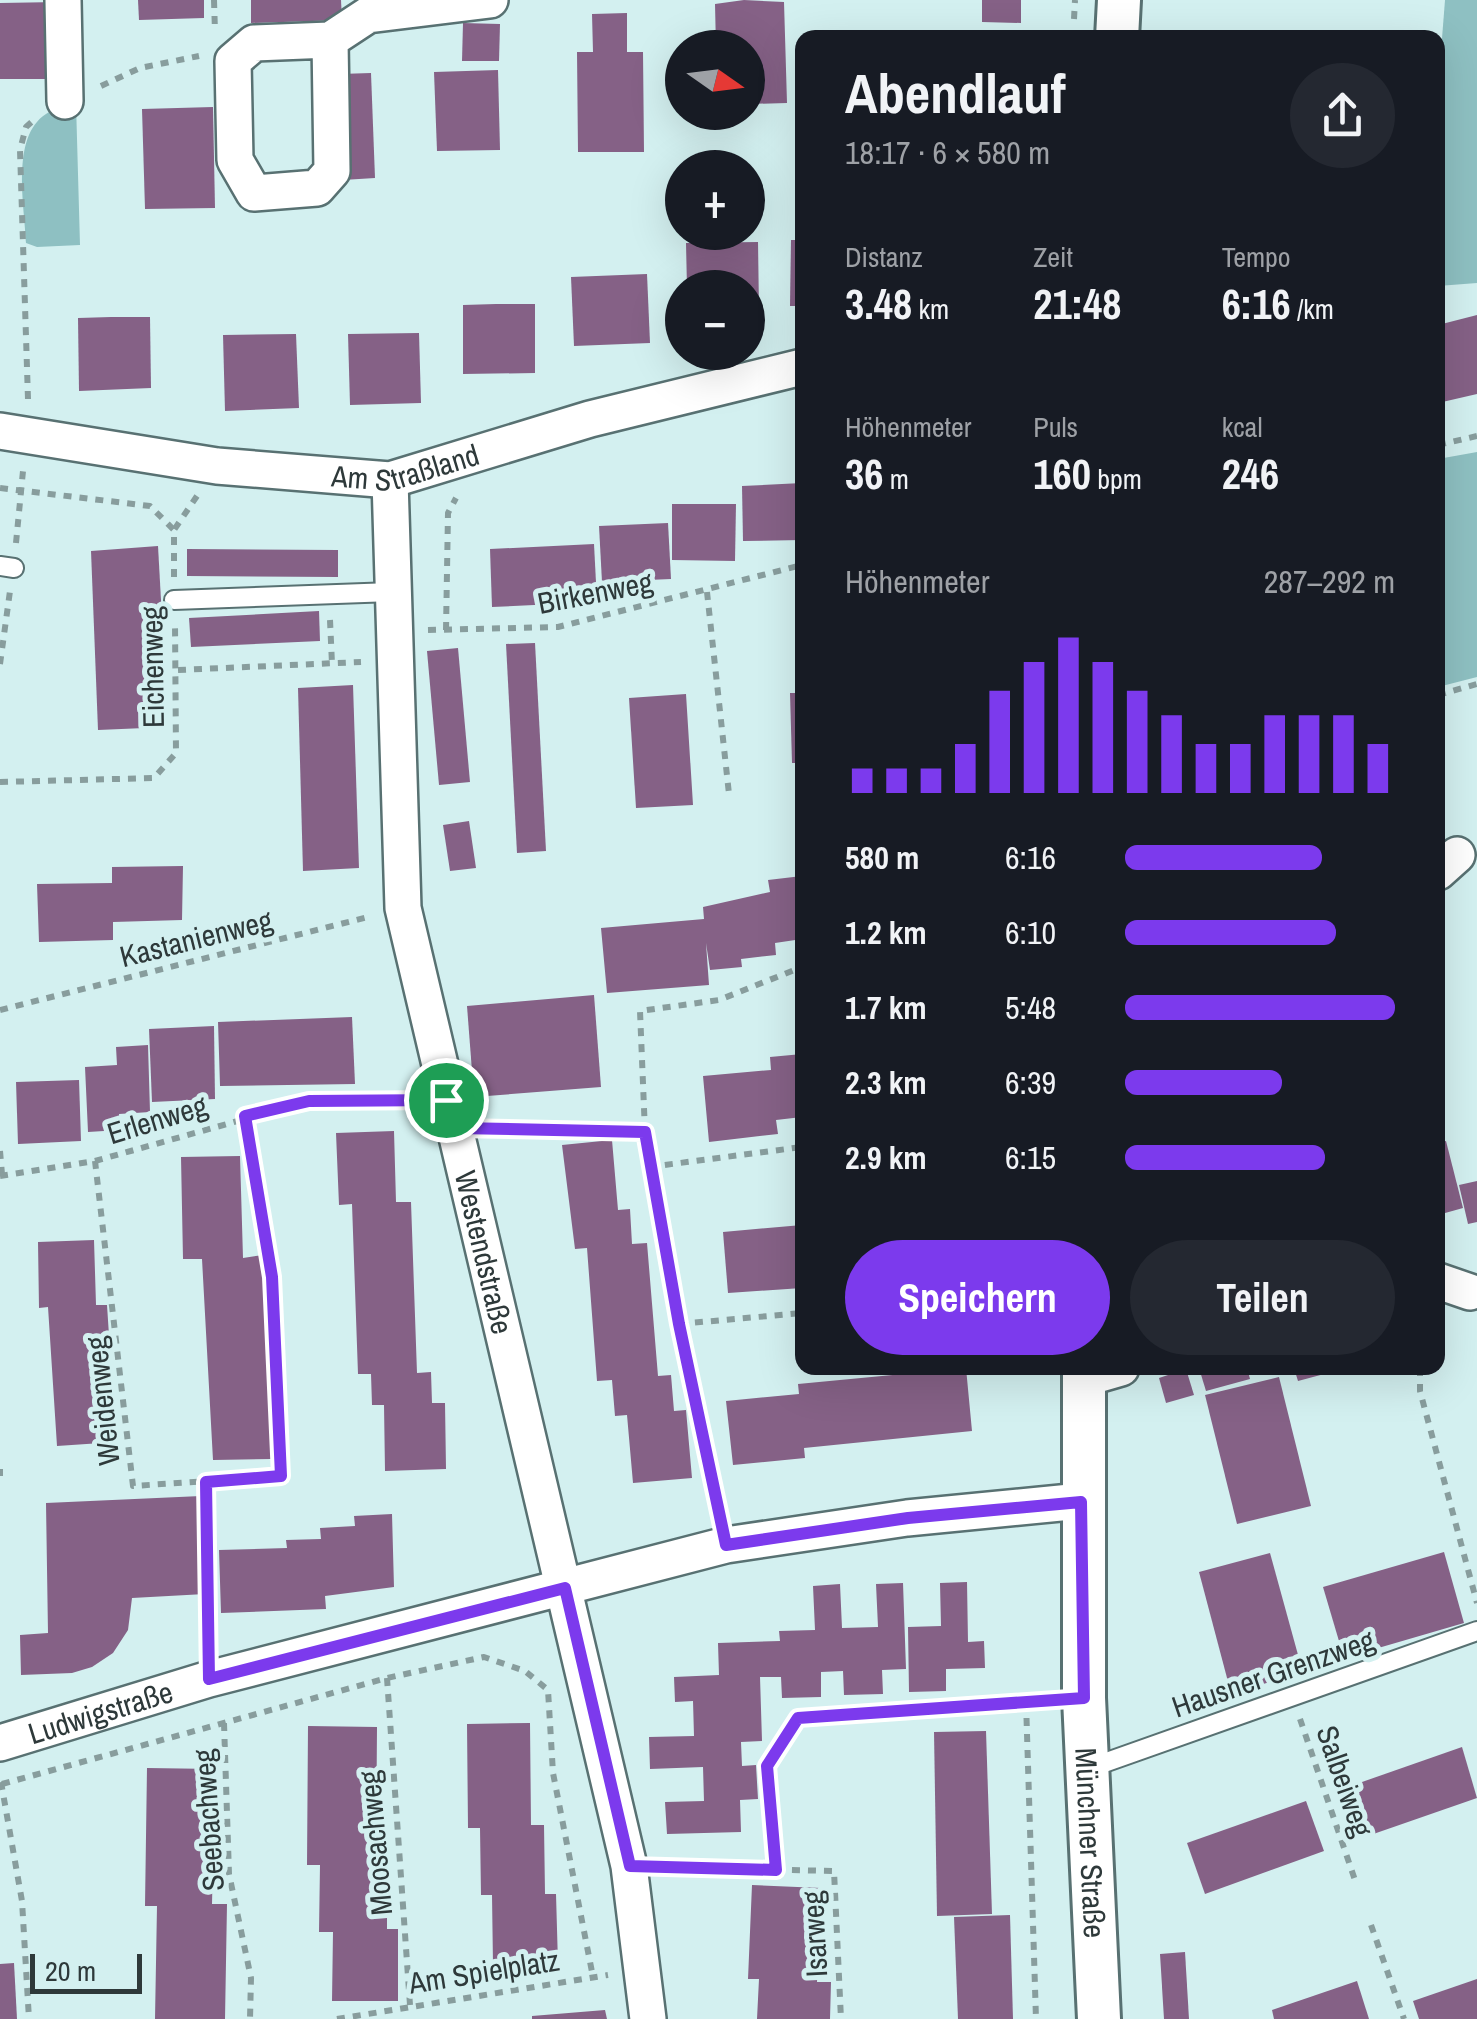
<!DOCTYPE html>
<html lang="de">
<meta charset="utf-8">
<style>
body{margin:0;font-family:"Archivo Narrow",sans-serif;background:#242831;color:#f1f3f6;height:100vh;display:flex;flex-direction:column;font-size:38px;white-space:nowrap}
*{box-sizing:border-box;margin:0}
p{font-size:32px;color:#9ea1a6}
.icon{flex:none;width:55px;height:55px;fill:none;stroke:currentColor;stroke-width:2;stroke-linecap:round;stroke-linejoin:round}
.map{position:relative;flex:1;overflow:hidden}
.panel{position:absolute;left:795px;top:30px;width:650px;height:1345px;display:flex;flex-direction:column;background:#171b24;border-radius:20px;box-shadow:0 10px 40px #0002}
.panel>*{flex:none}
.needle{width:65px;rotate:104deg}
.tools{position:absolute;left:665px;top:30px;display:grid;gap:20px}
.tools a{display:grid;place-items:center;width:100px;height:100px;border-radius:50%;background:#171b24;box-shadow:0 10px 40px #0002;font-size:50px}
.scale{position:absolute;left:30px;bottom:25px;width:112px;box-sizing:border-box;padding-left:10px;border:5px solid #2e393a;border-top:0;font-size:28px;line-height:35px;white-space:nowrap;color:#2e393a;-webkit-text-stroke:8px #d3f0f0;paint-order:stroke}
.pin{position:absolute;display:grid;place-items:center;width:85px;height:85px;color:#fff;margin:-42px;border:5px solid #fff;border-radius:50%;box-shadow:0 2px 10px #0007}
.round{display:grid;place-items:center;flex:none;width:105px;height:105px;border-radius:52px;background:#242831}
.head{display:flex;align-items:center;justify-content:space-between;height:170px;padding:0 50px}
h1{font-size:55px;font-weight:700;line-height:75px}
.figures{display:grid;grid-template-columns:repeat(3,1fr);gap:15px;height:170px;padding:10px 50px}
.figures div{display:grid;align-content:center}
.figures b{font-size:42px;font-weight:700}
.figures small{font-size:28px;font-weight:400}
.figures p{font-size:28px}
.chart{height:280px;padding:20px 50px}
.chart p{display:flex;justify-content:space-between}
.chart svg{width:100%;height:180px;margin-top:10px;stroke:#7c3aed;stroke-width:6}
.button{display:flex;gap:20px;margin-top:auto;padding:20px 50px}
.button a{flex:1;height:115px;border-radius:60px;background:#7c3aed;color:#fff;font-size:40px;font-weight:700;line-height:115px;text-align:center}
.button a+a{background:#242831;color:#f1f3f6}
ul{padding:0 50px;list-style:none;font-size:32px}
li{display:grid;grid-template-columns:160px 120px 1fr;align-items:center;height:75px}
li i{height:25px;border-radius:12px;background:#7c3aed}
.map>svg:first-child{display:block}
.green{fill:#8ec0c2}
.building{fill:#856186}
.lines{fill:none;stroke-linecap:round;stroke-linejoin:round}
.service-casing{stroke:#587172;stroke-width:22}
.minor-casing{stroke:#587172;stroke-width:40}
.tertiary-casing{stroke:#587172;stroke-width:48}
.path{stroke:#889d9d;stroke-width:6;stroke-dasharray:8 8;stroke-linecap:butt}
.service{stroke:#fff;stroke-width:18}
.minor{stroke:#fff;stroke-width:35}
.tertiary{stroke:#fff;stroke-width:42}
.route-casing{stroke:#fff;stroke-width:20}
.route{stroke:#7c3aed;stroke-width:12}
.labels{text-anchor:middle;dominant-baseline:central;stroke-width:10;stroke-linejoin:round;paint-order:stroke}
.street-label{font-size:30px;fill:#2e393a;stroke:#d3f0f0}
</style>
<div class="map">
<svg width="1477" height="2019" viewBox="0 0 1477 2019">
<rect width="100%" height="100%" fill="#d3f0f0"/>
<g class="green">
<polygon points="1445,0 1477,0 1477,283 1438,286 1438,90"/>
<path d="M76,103L80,245L37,247L26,243C25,207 10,137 46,114C54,108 67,106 76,103Z"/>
<polygon points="1477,452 1477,677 1438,687 1438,459"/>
</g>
<g class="building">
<polygon points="138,0 204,0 204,18 139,20"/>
<polygon points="251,0 341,0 342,20 251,23"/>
<polygon points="744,0 784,2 787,103 748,104 748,48 716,48 715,4"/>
<polygon points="982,0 1021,0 1021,23 982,22"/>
<polygon points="58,2 57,79 0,79 0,3"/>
<polygon points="627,13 627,52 643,52 644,152 578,152 577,52 593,52 592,14"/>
<polygon points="463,23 500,24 499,61 462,61"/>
<polygon points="498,70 500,150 437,151 434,72"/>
<polygon points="371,73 375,178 343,180 340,74"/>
<polygon points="213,107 215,208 145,209 142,109"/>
<polygon points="791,240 802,240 802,306 790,306"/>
<polygon points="758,242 759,310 748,310 748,288 687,288 686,243"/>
<polygon points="647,274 650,343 574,346 571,277"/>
<polygon points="496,304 535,304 535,373 463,374 463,305"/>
<polygon points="1477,315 1477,394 1438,403 1438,325"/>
<polygon points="111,317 150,317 151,388 79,391 78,318"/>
<polygon points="419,333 421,403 350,405 348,334"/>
<polygon points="296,334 299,408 225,411 223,335"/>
<polygon points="802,483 802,540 743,541 742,486"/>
<polygon points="672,504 736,504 735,561 672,560"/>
<polygon points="668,523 671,579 602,582 599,526"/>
<polygon points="594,544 597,602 492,607 490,549"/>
<polygon points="158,546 168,727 98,730 91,551"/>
<polygon points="187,549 338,550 338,577 187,576"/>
<polygon points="319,611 320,641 191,647 189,618"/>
<polygon points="797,616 802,616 802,688 796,688"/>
<polygon points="535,643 546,851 517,853 506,644"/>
<polygon points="458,648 470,782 439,785 427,651"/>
<polygon points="353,685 359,868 303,871 298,688"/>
<polygon points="790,693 802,693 802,763 792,763"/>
<polygon points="686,694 693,805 636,808 629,698"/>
<polygon points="469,821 476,868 450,871 443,825"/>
<polygon points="183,866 182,920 113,922 113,940 39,942 37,884 112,883 112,867"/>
<polygon points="802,876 802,939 775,943 776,955 741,959 742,967 710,970 706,943 709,985 607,993 601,928 704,919 703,907 770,892 768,880"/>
<polygon points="594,995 601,1087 474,1097 467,1006"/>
<polygon points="352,1017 355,1084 220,1086 218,1022"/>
<polygon points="214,1026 215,1099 152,1102 149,1029"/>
<polygon points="148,1045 150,1112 119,1114 120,1130 88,1132 85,1067 117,1065 116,1047"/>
<polygon points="802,1054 802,1117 776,1120 778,1134 709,1142 703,1076 771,1070 770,1057"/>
<polygon points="79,1080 81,1141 18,1144 16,1082"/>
<polygon points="394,1131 396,1202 411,1202 417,1373 431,1372 432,1403 445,1403 446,1469 385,1471 384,1405 372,1405 371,1374 358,1374 352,1204 339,1205 336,1133"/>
<polygon points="612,1140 618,1210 630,1209 632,1244 647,1243 658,1376 671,1375 674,1411 686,1410 692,1478 633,1483 627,1415 615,1416 612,1380 597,1381 587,1248 575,1249 562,1145"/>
<polygon points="1446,1141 1463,1208 1438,1215 1438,1143"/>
<polygon points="240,1156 243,1258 263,1255 271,1459 213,1460 202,1259 183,1259 181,1157"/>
<polygon points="1477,1181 1477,1222 1468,1224 1459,1185"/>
<polygon points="802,1225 802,1288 728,1293 723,1232"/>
<polygon points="94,1240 96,1305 107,1305 116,1442 57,1446 48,1307 39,1308 38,1242"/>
<polygon points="966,1368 972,1431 804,1448 805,1458 733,1465 726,1401 799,1394 798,1384"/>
<polygon points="1199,1368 1247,1368 1250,1379 1206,1391"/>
<polygon points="1294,1368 1327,1368 1328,1373 1298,1381"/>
<polygon points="1186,1369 1194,1395 1166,1403 1159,1378"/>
<polygon points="1279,1377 1311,1506 1237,1524 1205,1395"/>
<polygon points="201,1496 205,1594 132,1598 128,1630 113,1653 92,1667 72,1673 21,1675 20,1635 48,1633 46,1503"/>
<polygon points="392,1514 394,1587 325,1596 326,1609 221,1613 219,1550 287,1548 286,1540 321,1539 320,1528 355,1526 354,1516"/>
<polygon points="1444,1552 1464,1623 1344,1658 1323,1587"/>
<polygon points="1270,1553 1303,1673 1231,1693 1199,1572"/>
<polygon points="967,1582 968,1642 984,1641 985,1668 946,1669 946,1691 909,1692 908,1627 941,1626 940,1583"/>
<polygon points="903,1583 906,1669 882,1670 883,1694 844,1695 843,1671 821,1672 821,1697 782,1698 781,1677 760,1677 762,1741 741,1742 742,1766 756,1765 758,1799 740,1800 741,1832 667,1834 665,1802 704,1801 703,1767 650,1769 649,1737 694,1736 693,1701 675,1702 674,1677 719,1675 718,1643 780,1641 779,1631 815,1630 813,1586 840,1584 842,1628 878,1627 876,1584"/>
<polygon points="530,1723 531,1825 544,1825 545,1894 556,1894 558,1964 493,1965 492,1895 481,1895 480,1828 468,1828 467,1724"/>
<polygon points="308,1726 377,1727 376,1862 387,1862 387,1929 398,1929 398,2001 332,2001 333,1932 319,1932 320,1865 307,1865"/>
<polygon points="986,1731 992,1914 937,1916 934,1732"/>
<polygon points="1462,1747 1477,1798 1359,1839 1342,1789"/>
<polygon points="147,1768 215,1769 212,1904 227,1904 225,2019 155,2019 157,1906 145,1906"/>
<polygon points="1306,1801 1324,1851 1205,1894 1187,1843"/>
<polygon points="752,1885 821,1888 817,1982 831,1982 830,2019 757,2019 759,1979 748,1979"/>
<polygon points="1010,1915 1013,2019 958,2019 954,1917"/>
<polygon points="1185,1952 1189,2019 1164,2019 1160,1954"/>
<polygon points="14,1963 17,2019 0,2019 0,1964"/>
<polygon points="1477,1979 1477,2019 1419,2019 1413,2001"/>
<polygon points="1357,1981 1369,2019 1274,2019 1272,2010"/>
<polygon points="605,2010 607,2019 532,2019 532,2016"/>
</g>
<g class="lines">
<g class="service-casing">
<g id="service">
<polyline points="0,566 14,568"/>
<polyline points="174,600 392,592"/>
<polyline points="1087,1769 1477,1631"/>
</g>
</g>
<g class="minor-casing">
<g id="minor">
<polyline points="63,0 65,101"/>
<polyline points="330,40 332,171 317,188 254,193 235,160 233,61 254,43 330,40 368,15 490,0"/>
<path id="s1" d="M0,431L217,466L390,480L590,419L802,367"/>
<path id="s2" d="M390,480L403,908L629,1866L648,2019"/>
<polyline points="1438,872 1457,855"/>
<polyline points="1438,1281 1470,1292"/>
<polyline points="1083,1379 1121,1368"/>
<path id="s3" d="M0,1743L209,1679L726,1545L907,1518L1081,1501"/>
</g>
</g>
<g class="tertiary-casing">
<g id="tertiary">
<polyline points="1117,38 1119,0"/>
<path id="s4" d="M1084,1368V1698L1099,2019"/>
</g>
</g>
<g class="path">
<polyline points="214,0 215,32"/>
<polyline points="1074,19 1075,0"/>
<polyline points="101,86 140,68 199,56"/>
<polyline points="28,399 20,150 26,127 37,117"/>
<polyline points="1438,445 1477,436"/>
<polyline points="0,488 150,506 174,530"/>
<polyline points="16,543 23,471"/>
<polyline points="174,577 174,530 197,496"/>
<polyline points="707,592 729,794"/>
<polyline points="330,620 332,664"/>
<polyline points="428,630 558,627 802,565"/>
<polyline points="446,630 448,513 456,498"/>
<polyline points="0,664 10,591"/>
<polyline points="178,670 361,662"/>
<polyline points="1438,695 1477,684"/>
<polyline points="0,782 154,778 176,753 175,624"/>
<polyline points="0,1010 368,917"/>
<polyline points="489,1128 645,1132 718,1511"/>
<polyline points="645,1132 640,1011 719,1000 802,967"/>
<polyline points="0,1151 2,1174"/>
<polyline points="95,1161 133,1486 281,1476 272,1277 245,1116"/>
<polyline points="649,1167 802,1147"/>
<polyline points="0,1176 95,1161 309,1101 415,1101"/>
<polyline points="679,1324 802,1313"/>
<polyline points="1420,1368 1420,1391 1477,1603"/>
<polyline points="0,1469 0,1476"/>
<polyline points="205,1481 209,1643"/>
<polyline points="387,1678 410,2005"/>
<polyline points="1026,1702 1036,2019"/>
<polyline points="1300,1719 1356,1883"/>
<polyline points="224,1723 229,1874 251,1978 250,2019"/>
<polyline points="1,1782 22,1901 29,2019"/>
<polyline points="2,1784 387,1678 484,1657 525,1671 548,1690 553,1773 593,1977"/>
<polyline points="664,1867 834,1871 841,2019"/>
<polyline points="776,1869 767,1766 798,1718 1045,1700"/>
<polyline points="1371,1925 1404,2019"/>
<polyline points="337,2019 608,1975"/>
</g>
<use href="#service" class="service"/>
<use href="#minor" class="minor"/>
<use href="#tertiary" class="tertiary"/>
</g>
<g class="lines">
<g class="route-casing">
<polygon id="route" points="446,1100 458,1128 645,1132 679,1324 726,1545 908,1518 1081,1502 1084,1698 798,1718 767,1766 776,1870 630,1866 565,1588 209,1679 206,1482 281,1476 272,1277 245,1116 309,1101"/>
</g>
<use href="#route" class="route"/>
</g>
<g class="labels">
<g class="street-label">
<text stroke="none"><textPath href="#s1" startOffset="410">Am Straßland</textPath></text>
<text transform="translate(595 592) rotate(-11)">Birkenweg</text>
<text transform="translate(152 667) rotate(-91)">Eichenweg</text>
<text transform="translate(196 938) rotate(-14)">Kastanienweg</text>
<text transform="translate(157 1119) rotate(-17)">Erlenweg</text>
<text stroke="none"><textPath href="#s2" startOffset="782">Westendstraße</textPath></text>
<text transform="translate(102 1401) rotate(-96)">Weidenweg</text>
<text transform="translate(1273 1673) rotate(-19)">Hausner Grenzweg</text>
<text stroke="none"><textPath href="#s3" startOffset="105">Ludwigstraße</textPath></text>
<text transform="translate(1345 1781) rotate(71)">Salbeiweg</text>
<text transform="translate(208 1820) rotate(-94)">Seebachweg</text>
<text transform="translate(375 1843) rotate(-95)">Moosachweg</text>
<text stroke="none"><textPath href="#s4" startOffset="475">Münchner Straße</textPath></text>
<text transform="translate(814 1934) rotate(-93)">Isarweg</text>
<text transform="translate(484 1971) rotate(-9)">Am Spielplatz</text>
</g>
</g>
</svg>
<div class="tools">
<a><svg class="needle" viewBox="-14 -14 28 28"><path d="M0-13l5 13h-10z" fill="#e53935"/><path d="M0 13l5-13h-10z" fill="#9ea1a6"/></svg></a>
<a>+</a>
<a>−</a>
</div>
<div class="scale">20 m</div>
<div class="pin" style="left:446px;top:1100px;background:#1e9e55"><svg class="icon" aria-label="arrive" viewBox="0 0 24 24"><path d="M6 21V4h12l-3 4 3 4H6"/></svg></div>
<section class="panel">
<div class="head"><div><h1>Abendlauf</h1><p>18:17 · 6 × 580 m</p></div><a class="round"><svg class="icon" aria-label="share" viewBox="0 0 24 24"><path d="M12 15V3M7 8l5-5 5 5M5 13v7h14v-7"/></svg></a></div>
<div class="figures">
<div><p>Distanz</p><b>3.48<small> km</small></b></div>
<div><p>Zeit</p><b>21:48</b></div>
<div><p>Tempo</p><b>6:16<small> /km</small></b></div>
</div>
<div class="figures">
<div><p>Höhenmeter</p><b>36<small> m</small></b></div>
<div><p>Puls</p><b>160<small> bpm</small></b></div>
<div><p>kcal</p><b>246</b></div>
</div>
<div class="chart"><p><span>Höhenmeter</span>287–292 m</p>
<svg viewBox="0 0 160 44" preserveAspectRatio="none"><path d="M5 44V38M15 44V38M25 44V38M35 44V32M45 44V19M55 44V12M65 44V6M75 44V12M85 44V19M95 44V25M105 44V32M115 44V32M125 44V25M135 44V25M145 44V25M155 44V32"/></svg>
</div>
<ul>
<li><b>580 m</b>6:16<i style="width:73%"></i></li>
<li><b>1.2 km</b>6:10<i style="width:78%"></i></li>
<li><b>1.7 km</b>5:48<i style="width:100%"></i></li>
<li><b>2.3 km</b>6:39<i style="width:58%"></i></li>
<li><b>2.9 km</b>6:15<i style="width:74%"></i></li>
</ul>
<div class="button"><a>Speichern</a><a>Teilen</a></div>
</section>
</div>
